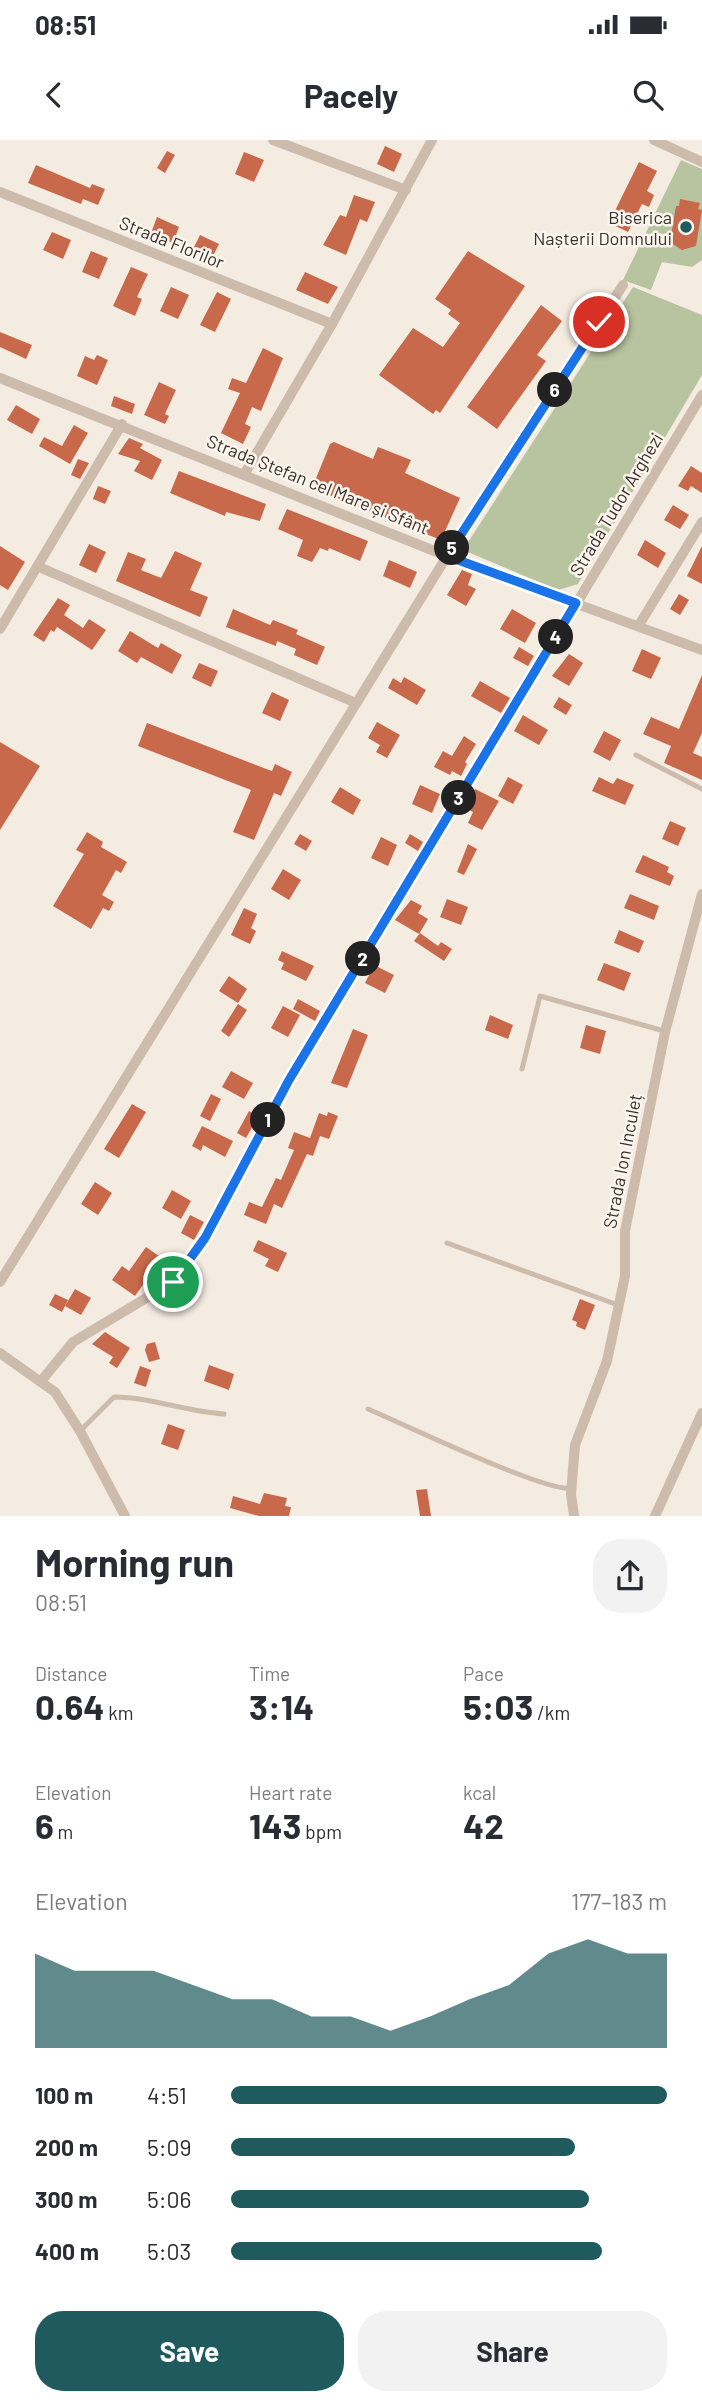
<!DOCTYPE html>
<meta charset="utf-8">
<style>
body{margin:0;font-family:Barlow,sans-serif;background:#f2f2f3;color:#2b2b33;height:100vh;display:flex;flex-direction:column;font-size:26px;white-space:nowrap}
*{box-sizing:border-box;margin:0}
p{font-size:23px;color:#7c7c81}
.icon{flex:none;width:38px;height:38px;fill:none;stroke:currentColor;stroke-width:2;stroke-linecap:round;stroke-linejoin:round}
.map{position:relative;height:1376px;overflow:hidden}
.drawer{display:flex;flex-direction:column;background:#fff;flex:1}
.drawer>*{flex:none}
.pin{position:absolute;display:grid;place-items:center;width:60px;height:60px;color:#fff;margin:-30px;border:4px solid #fff;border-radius:50%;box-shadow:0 2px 7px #0007}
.km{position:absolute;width:35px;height:35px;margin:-18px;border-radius:50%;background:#222;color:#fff;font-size:19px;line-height:35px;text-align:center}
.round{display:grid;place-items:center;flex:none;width:74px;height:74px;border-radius:28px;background:#f2f2f3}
.headline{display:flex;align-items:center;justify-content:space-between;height:119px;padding:0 35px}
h1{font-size:38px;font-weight:700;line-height:52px}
.metrics{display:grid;grid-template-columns:repeat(3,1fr);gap:10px;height:119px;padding:7px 35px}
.metrics div{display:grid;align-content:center}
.metrics b{font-size:35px;font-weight:700}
.metrics small{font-size:19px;font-weight:400}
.metrics p{font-size:19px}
.chart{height:196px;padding:14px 35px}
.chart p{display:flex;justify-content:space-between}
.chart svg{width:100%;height:126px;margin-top:7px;fill:#1f5a5e;opacity:.7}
.button{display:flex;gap:14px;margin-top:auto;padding:14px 35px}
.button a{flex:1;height:80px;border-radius:28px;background:#1f5a5e;color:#fff;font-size:28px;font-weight:700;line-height:80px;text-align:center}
.button a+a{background:#f2f2f3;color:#2b2b33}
ul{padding:0 35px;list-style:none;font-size:23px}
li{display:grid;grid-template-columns:112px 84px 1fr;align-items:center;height:52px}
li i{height:18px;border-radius:9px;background:#1f5a5e}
.status{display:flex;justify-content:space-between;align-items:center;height:49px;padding:0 35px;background:#fff;direction:ltr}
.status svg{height:19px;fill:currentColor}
header{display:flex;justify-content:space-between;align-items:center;height:91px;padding:0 35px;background:#fff;font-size:32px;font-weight:700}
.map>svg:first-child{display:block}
.green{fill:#b8c4a0}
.building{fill:#c8694b}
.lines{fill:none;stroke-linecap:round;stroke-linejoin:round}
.lane{stroke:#cdbbac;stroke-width:5}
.street{stroke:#cdbbac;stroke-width:10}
.route-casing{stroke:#fff;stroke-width:14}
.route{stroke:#1a73e8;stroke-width:9}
.poi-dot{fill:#1f5a5e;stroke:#fbf5ee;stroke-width:2.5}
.labels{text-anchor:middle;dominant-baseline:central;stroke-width:5;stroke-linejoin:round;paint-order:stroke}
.poi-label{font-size:18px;fill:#3b302b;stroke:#fbf5ee;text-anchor:end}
.street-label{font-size:18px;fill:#3b302b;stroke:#fbf5ee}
</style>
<div class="status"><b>08:51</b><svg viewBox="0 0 49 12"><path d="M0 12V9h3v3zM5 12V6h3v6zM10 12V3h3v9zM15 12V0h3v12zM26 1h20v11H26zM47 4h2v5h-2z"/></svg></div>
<header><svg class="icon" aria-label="back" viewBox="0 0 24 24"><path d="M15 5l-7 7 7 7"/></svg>Pacely<svg class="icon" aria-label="search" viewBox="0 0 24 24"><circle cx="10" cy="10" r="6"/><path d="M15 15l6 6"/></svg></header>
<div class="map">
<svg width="702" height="1376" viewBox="0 0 702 1376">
<rect width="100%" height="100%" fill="#f4ebe1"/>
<g class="green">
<polygon points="681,20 702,29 702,120 692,127 662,122 651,150 623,140"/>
<polygon points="633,147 702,175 702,235 578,444 558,450 463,410"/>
</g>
<g class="building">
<polygon points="385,6 402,14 394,32 377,24"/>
<polygon points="167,11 175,15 165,33 157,28"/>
<polygon points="244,12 264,20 254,42 235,34"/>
<polygon points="639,22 657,31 647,51 654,55 649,67 642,64 628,92 609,83"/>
<polygon points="36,25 90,48 92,44 105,49 98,65 83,59 81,64 28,43"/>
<polygon points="354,55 375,62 367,82 360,79 346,115 323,105 340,75 346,77"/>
<polygon points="680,59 700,63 698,69 702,70 696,106 682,110 670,102 676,66 679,66"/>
<polygon points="157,77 179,87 173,103 151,93"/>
<polygon points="52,92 71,100 63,119 43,110"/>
<polygon points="200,95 219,104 212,118 193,109"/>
<polygon points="91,111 108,118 99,139 82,132"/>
<polygon points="468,111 525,146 440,273 436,270 433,274 379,235 413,188 443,207 460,183 448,174 451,170 435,159"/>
<polygon points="131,127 148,134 137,157 142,159 135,176 113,166"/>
<polygon points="305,132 338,147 328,164 296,150"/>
<polygon points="171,147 189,155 178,179 160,171"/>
<polygon points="217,152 231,159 215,192 200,185"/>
<polygon points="541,165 562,181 537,215 546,221 497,289 467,267"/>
<polygon points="0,192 32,205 26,219 0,207"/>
<polygon points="263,208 283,218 261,271 252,267 245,284 251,287 243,304 221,293 240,253 228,249 232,238 246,243"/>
<polygon points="97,215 108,220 97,245 77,236 85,216 94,220"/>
<polygon points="159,242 176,250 165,274 169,276 165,284 144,275"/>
<polygon points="114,256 135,264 132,274 111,266"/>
<polygon points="16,265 40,279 32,294 7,280"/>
<polygon points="74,285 88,293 70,324 39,306 44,297 62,306"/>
<polygon points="129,298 143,304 140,308 162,320 152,340 134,331 140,321 118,314"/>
<polygon points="334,302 373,319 378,307 411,320 405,333 460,358 441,400 312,348 330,304"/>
<polygon points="78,319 89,323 80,339 71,335"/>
<polygon points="691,326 702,333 702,353 691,346 688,351 678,346"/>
<polygon points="179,331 266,364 260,381 226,372 225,376 170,353"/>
<polygon points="98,346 111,351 105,364 93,359"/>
<polygon points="673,365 689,375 680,389 664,380"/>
<polygon points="287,369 368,401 360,421 329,408 328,411 320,408 312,422 297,416 303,400 278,389"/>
<polygon points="645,400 666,413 658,428 637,415"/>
<polygon points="89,404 106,412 96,433 79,425"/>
<polygon points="0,406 25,422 8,450 0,445"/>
<polygon points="702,406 702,444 687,436"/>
<polygon points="175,411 202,423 190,450 208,457 200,477 116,441 128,412 146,419 141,430 161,438"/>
<polygon points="389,420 417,432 410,448 383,436"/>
<polygon points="462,430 472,434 468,445 476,449 466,466 447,455"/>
<polygon points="679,454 689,460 680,475 670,469"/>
<polygon points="58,458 70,465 64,475 83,488 89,479 106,490 92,510 57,487 54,492 51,490 44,502 33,495"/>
<polygon points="233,469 270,485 273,480 298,490 296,494 325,507 317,525 294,515 296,509 277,501 276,506 226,487"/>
<polygon points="512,469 536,483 525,503 500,489"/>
<polygon points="130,491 158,508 161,503 182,515 172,534 141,517 137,523 118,511"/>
<polygon points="519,507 534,516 528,526 513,518"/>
<polygon points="642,509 661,518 651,539 632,531"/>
<polygon points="569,514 583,523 569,546 552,536"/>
<polygon points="199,523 218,531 211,547 192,538"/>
<polygon points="702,535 702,593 693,613 702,617 702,640 664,623 671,606 643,594 651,577 679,589"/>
<polygon points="404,537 426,550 417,565 388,548 393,538 401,543"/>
<polygon points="480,541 510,558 501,573 471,556"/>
<polygon points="272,552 289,560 280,581 262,573"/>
<polygon points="559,557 572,565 566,575 553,567"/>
<polygon points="523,575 548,590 539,605 514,591"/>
<polygon points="377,582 400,595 387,618 376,612 380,605 368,598"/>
<polygon points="147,583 269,630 272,631 275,624 292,632 281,656 274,653 254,700 233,692 251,650 138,606"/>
<polygon points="604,591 621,600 610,621 593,612"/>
<polygon points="464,596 476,604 465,622 467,624 461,636 452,631 450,635 434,627 443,611 452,616"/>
<polygon points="0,602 40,626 0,690"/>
<polygon points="508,637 523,645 513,664 498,656"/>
<polygon points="599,637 613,644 617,638 634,645 625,665 592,651"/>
<polygon points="420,645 440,654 432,673 412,664"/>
<polygon points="340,647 361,660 353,675 331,662"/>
<polygon points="475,649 499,661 482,690 468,683 473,672 466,668"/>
<polygon points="670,681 686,688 678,706 662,699"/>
<polygon points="87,692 103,702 101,707 127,722 121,733 116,730 102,755 114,762 109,771 103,768 91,789 53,766 84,714 76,710"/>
<polygon points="300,694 312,701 306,711 294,704"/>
<polygon points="410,694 423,702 418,711 405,703"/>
<polygon points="381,697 397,705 388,726 371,718"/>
<polygon points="468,704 477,709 464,735 457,732"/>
<polygon points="643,715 669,727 667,732 674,736 670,746 635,732"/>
<polygon points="283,729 301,740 289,760 271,749"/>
<polygon points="630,754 659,766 654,780 624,768"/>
<polygon points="447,759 468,767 461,785 440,777"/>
<polygon points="411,760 422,766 418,773 428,779 419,794 395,780"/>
<polygon points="244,768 257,774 251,788 256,791 250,804 231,795"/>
<polygon points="619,790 644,801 639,813 614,803"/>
<polygon points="420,793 438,806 441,802 452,809 444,821 414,801"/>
<polygon points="282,811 314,826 306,841 281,829 284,823 278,820"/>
<polygon points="604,823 631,833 624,851 597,840"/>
<polygon points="374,825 394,835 385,853 365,843"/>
<polygon points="229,836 247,849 238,863 219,851"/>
<polygon points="298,859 320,871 315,881 293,869"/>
<polygon points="238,864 247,870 229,897 221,891"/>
<polygon points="283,866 300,875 288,897 271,888"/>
<polygon points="490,875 513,885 508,899 485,890"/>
<polygon points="586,885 606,891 600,914 580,908"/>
<polygon points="353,889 368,895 347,948 331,943"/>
<polygon points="231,931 253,943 244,959 222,947"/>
<polygon points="211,954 221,959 210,981 200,976"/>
<polygon points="132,964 146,972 119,1018 104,1009"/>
<polygon points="249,971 258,977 246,998 237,993"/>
<polygon points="328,972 338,976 329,999 320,996 313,1016 307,1014 282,1068 274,1064 266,1084 244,1075 249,1062 262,1067 276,1038 281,1040 294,1010 288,1008 294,992 310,998 319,973 327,976"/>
<polygon points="202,986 233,1001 225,1017 203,1005 201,1011 192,1006"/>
<polygon points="95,1042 112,1053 98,1075 81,1064"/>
<polygon points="172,1050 191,1061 181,1079 162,1068"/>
<polygon points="190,1075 204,1082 194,1100 181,1093"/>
<polygon points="258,1100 287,1113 278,1132 265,1126 269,1119 253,1111"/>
<polygon points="146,1107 166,1121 156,1135 152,1132 135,1156 112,1140 122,1126 129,1131"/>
<polygon points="75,1149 91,1158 81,1175 65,1166"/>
<polygon points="55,1154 68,1160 62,1172 49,1165"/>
<polygon points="580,1159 595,1165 585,1190 576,1186 577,1182 572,1180"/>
<polygon points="105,1192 130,1208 117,1228 109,1223 113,1217 92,1204"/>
<polygon points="155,1202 160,1219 149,1222 145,1210 147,1204"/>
<polygon points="209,1225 234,1234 229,1250 204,1241"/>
<polygon points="140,1226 151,1230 146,1247 134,1243"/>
<polygon points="168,1284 185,1290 178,1310 161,1304"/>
<polygon points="427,1349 431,1376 420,1376 416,1350"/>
<polygon points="264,1353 287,1358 285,1366 291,1367 289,1376 259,1376 230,1368 233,1356 260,1364"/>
</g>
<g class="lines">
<g class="lane">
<polyline points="636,615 702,649"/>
<polyline points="522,929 540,856 664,891"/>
<polyline points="447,1103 618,1165"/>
<path d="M368,1269C401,1283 547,1353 571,1348"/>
<path d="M80,1291L114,1257C152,1257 186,1272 224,1274"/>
</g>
<g class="street">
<polyline points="273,0 406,50"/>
<polyline points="654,0 702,22"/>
<polyline points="0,52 332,184"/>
<polyline points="0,238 447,416 702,510"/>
<polyline points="245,333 332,184 432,0"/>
<polyline points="39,427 356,563"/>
<polyline points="639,485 702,382"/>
<polyline points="0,489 122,284"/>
<polyline points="0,1142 447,416 623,145"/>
<polyline points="0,1213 55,1252 80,1291 125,1376"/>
<polyline points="42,1240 73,1202 173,1142 205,1098 289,941 702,255"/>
<polyline points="574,1376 571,1354 575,1305 607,1221 625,1136 625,1091 665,892 702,754"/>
<polyline points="655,1376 702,1273"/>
</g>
</g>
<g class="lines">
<g class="route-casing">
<polyline id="route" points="173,1142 205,1098 289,940 576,463 447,416 599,182"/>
</g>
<use href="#route" class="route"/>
</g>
<circle class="poi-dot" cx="686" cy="87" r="7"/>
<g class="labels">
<g class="poi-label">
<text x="672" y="77">Biserica<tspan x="672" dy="21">Nașterii Domnului</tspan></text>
</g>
<g class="street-label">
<text transform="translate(172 102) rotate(22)">Strada Florilor</text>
<text transform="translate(318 344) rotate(22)">Strada Ștefan cel Mare și Sfânt</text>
<text transform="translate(616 364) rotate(-59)">Strada Tudor Arghezi</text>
<text transform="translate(622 1021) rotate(-79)">Strada Ion Inculeț</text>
</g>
</g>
</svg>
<div class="pin" style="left:173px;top:1142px;background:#1e9e55"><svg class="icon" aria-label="arrive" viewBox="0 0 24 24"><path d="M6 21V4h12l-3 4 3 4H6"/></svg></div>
<div class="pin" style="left:599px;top:182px;background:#d93025"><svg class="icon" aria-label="check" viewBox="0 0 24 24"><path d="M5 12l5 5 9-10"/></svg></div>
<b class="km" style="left:268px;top:980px">1</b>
<b class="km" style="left:363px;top:819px">2</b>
<b class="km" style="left:459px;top:658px">3</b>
<b class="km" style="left:556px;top:497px">4</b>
<b class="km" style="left:452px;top:408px">5</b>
<b class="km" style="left:555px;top:250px">6</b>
</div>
<section class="drawer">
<div class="headline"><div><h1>Morning run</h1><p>08:51</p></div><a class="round"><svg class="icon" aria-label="share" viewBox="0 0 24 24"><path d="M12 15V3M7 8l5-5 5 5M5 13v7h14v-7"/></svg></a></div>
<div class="metrics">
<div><p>Distance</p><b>0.64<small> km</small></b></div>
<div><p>Time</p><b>3:14</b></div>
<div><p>Pace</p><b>5:03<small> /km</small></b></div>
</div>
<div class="metrics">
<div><p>Elevation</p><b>6<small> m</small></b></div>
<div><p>Heart rate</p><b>143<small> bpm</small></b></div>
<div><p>kcal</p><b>42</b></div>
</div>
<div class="chart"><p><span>Elevation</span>177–183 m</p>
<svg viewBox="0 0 160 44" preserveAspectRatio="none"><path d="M0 44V11L10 17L20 17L30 17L40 22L50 27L60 27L70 33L80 33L90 38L100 33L110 27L120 22L130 11L140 6L150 11L160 11V44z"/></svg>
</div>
<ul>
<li><b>100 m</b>4:51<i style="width:100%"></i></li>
<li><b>200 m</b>5:09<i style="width:79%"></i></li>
<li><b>300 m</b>5:06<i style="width:82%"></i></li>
<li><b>400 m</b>5:03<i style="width:85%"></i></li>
</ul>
<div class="button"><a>Save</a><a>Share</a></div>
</section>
